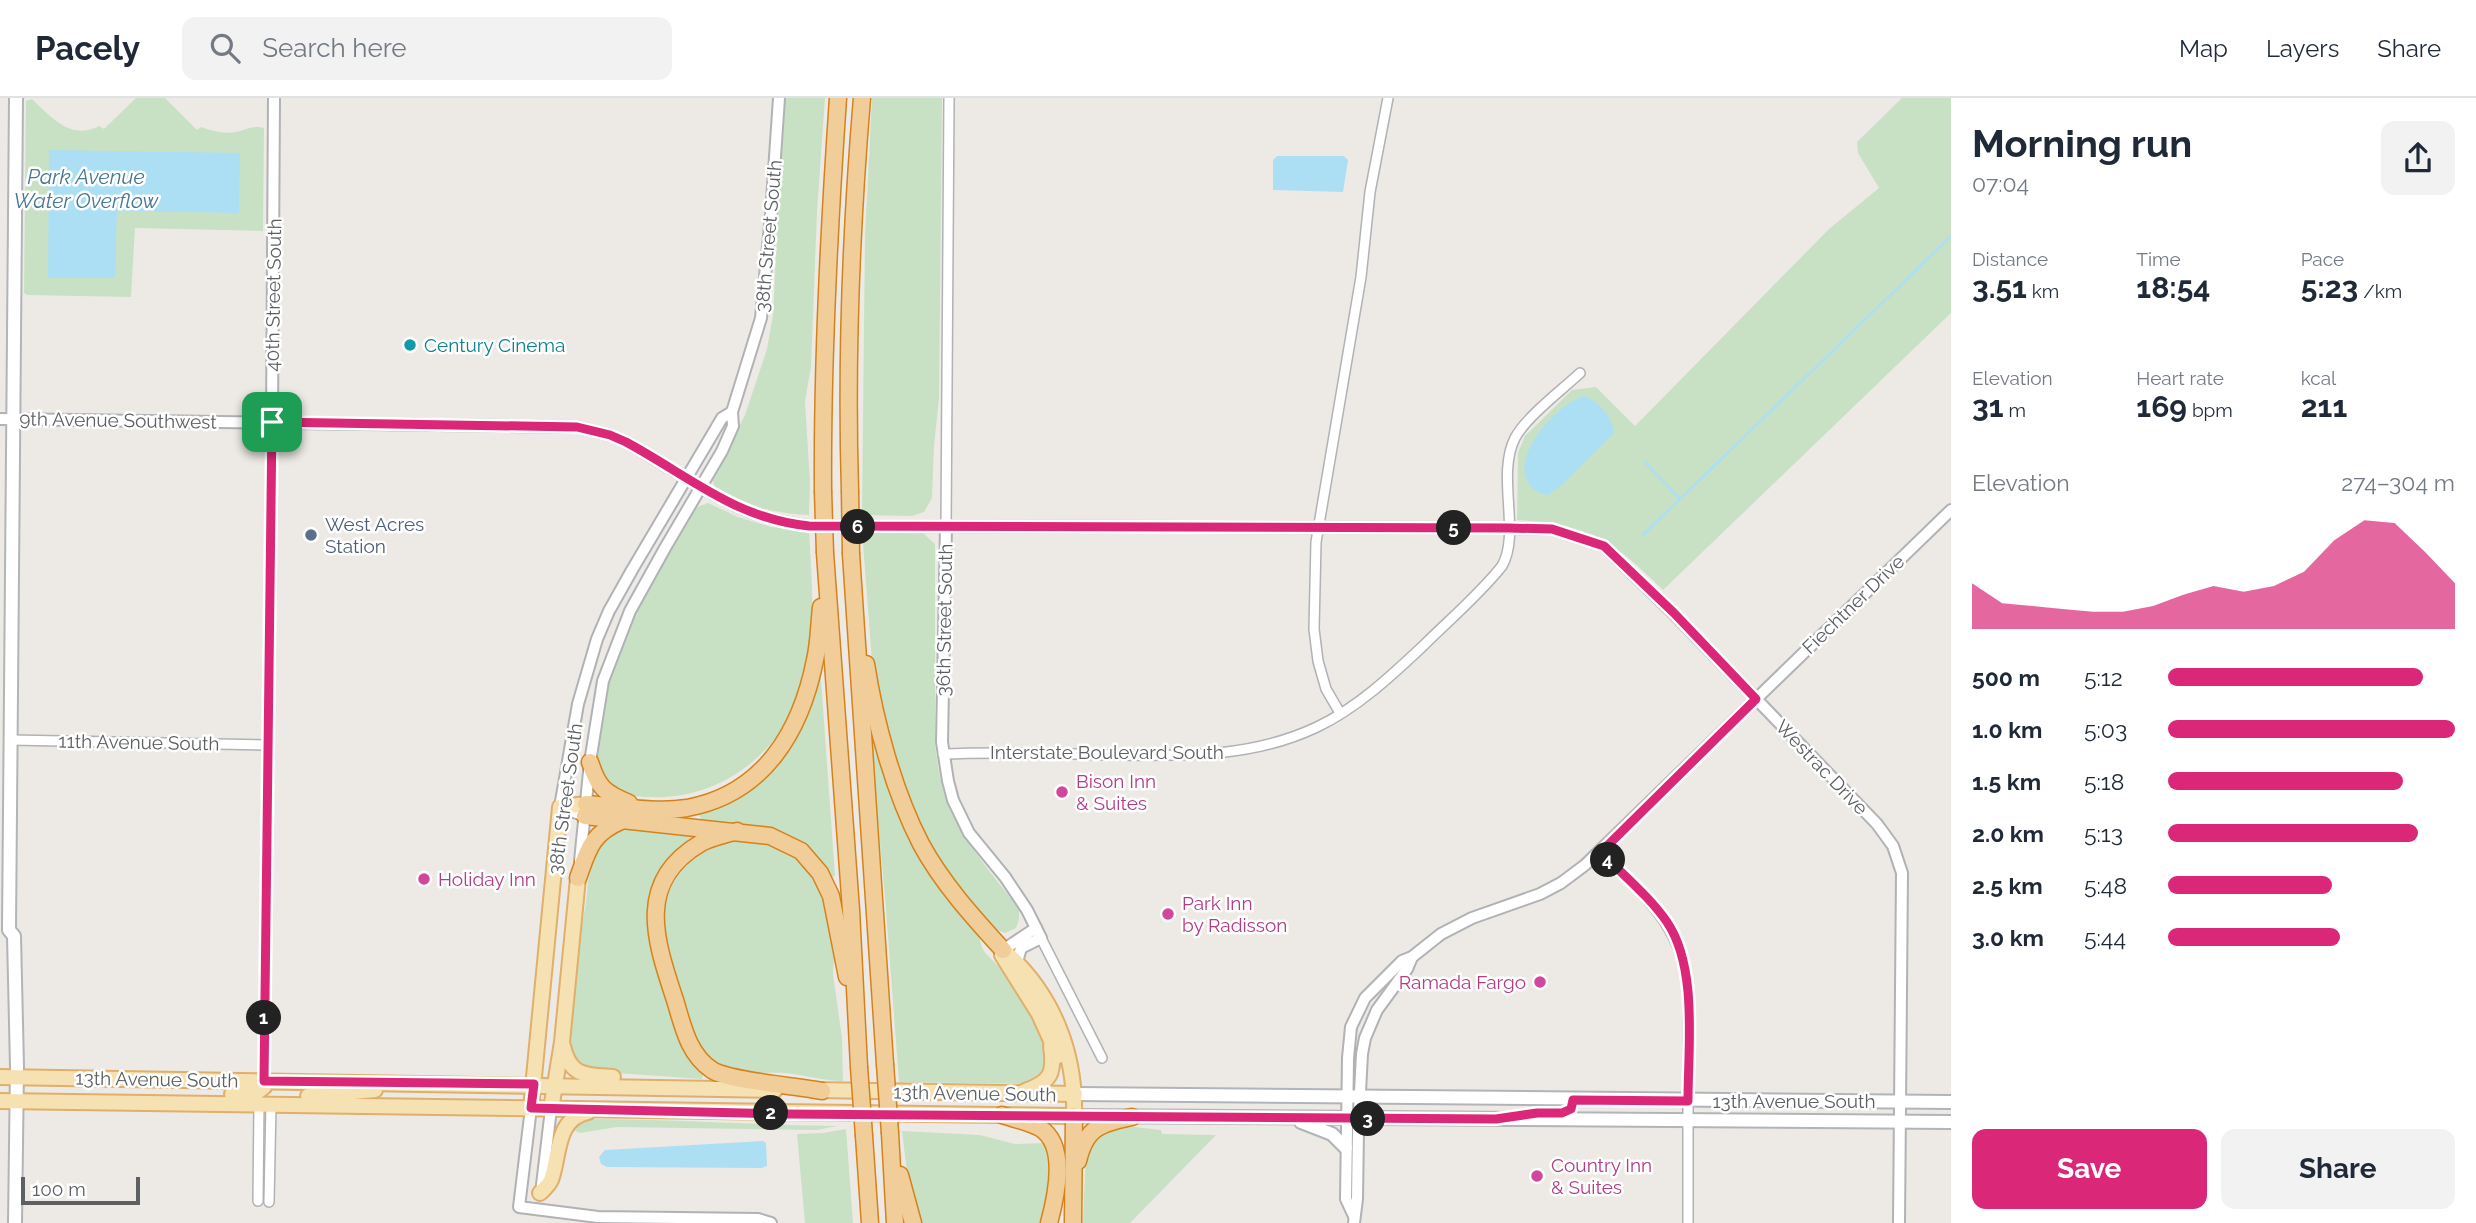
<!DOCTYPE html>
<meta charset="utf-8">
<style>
body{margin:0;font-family:Raleway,sans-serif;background:#f2f2f3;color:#1f2937;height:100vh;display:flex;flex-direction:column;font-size:26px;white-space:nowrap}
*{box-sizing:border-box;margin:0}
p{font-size:23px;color:#747a83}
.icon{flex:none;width:38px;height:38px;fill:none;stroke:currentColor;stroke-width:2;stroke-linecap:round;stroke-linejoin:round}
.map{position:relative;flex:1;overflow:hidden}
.sheet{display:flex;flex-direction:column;background:#fff;width:525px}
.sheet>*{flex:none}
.scale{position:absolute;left:21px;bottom:18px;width:119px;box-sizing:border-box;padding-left:7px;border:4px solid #5c6063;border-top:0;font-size:19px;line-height:24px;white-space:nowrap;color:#5c6063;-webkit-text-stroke:5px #fff;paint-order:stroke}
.pin{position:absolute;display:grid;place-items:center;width:60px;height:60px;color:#fff;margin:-30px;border-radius:14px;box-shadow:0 4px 10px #0006}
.km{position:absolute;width:35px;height:35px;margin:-18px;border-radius:50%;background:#222;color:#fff;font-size:19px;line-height:35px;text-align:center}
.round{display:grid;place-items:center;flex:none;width:74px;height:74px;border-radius:14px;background:#f2f2f3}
.overview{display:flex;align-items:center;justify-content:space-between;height:119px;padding:0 21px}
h1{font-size:38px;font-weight:700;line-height:52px}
.stats{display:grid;grid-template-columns:repeat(3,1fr);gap:10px;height:119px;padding:7px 21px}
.stats div{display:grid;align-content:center}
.stats b{font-size:30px;font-weight:700}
.stats small{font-size:19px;font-weight:400}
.stats p{font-size:19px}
.chart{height:196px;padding:14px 21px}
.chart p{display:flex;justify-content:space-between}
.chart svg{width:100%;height:126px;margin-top:7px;fill:#db2777;opacity:.7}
.cta{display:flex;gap:14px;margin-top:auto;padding:14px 21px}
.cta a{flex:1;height:80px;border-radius:14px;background:#db2777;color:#fff;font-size:28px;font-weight:700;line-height:80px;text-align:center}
.cta a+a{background:#f2f2f3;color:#1f2937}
ul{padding:0 21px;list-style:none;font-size:23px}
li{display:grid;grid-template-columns:112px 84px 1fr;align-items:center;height:52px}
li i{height:18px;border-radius:9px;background:#db2777}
header{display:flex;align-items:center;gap:42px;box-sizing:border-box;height:98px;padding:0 35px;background:#fff;border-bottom:2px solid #e0e1e3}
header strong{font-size:33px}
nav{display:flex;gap:38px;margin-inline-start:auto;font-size:24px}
.search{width:490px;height:63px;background:#f2f2f3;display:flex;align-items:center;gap:18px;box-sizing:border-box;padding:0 24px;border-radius:14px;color:#747a83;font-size:26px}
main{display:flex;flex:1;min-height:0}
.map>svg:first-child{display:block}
.green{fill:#c8e1c4}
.water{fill:#addff4}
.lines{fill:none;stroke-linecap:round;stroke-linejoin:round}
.stream{stroke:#addff4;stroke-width:2.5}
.minor-casing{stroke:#b0b2b5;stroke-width:12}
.tertiary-casing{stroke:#b0b2b5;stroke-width:14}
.secondary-casing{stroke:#b1b4b8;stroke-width:16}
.primary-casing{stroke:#e0af6b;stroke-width:18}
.motorway-casing{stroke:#d5821c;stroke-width:19}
.minor{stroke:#fff;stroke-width:9}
.tertiary{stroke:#fff;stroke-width:10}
.secondary{stroke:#fff;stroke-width:12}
.primary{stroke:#f5e1b2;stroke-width:14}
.motorway{stroke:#f0cd99;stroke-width:16}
.motorway-bridge-casing{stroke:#d5821c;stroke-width:19;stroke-linecap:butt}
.motorway-bridge{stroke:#f0cd99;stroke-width:16}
.route-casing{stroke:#fff;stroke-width:14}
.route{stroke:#db2777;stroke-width:9}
.culture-dot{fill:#0f9aa8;stroke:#fff;stroke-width:2.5}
.service-dot{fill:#5c6f8a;stroke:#fff;stroke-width:2.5}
.hotel-dot{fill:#d1479c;stroke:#fff;stroke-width:2.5}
.labels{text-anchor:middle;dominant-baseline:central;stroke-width:5;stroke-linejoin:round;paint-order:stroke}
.street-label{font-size:19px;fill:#5c6063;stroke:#fff}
.culture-label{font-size:19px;fill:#0d838f;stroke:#fff;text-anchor:start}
.service-label{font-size:19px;fill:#4e5e75;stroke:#fff;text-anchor:start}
.hotel-label{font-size:19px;fill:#b23c85;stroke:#fff;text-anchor:start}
.water-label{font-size:21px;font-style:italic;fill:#467793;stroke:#fff}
</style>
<header>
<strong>Pacely</strong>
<div class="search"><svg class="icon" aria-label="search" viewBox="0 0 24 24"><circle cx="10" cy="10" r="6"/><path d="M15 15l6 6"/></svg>Search here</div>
<nav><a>Map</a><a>Layers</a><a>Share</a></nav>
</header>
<main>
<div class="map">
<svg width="1951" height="1125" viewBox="0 0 1951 1125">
<rect width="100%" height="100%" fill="#edeae5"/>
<g class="green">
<path d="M136,0H165L197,32L201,29C212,33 223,36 236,34C247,32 253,27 264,30L263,133L135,130L131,199L27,197L24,195L26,3L32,1C51,19 71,43 99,28L104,31Z"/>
<path d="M784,0H825L817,114L811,269L805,303L810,384L809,417C776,416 749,408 720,393L715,389L712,381L745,317L767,251L773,217Z"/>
<polygon points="872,0 942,0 939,300 934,348 932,400 924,414 912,418 862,417 865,137"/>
<path d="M1902,0H1951V215L1663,492C1613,442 1589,426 1517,422L1518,355L1525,338L1572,292L1596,289L1635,328L1829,131L1879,90L1858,55L1857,44Z"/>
<path d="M708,405L738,419L771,429L809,432C812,490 819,550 796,605C771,663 714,702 650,699C637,699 619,697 609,688C604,684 596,667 596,660C595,652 598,642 599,634C605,589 618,543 640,503C653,480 666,457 680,435C684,427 688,418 694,412C697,408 703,407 708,405Z"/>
<path d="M862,433L922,434L935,446V647C938,667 940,687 948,706C964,745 994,778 1019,811V821L1016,830L1005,835L992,830L933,760L905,701L873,576Z"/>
<polygon points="816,580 821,581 835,778 830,780 815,758 702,723 697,713 758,682"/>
<path d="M874,625L885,671L979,833C981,856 985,853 999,869C1013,885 1048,939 1049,959C1049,966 1044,974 1042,980L1029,986L899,984L885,798L869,627Z"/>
<polygon points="636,726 698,734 699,740 650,813 704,973 702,981 587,973 572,962 568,942 575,865 586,805 590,762 604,737"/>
<path d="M722,742L767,743L804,764L827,801L835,844L833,876L842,940L843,983C824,983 805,977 785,975C762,973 732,981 712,965C693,950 687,920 680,898C675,881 661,848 661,831C660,787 683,758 722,742Z"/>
<path d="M590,1021C673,1021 755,1027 837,1028L817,1032L617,1029L580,1035L571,1031L577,1024Z"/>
<polygon points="1116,1027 1161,1032 1162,1036 1216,1037 1130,1125 1083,1125 1086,1053 1089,1045"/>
<polygon points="846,1031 853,1125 805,1125 797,1036 823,1035"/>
<path d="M902,1033L980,1037L1015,1046L1046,1045C1052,1072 1048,1098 1043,1125H918L911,1108Z"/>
</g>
<g class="water">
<polygon points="49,52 240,55 239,115 117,113 115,180 48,180"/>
<polygon points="1277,58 1344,58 1348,62 1343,94 1273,92 1273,62"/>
<path d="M1584,298C1597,301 1614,321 1614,335L1563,386L1548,397C1538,396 1531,391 1527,382C1513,355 1558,305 1584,298Z"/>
<polygon points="763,1043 766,1045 767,1068 761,1070 607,1069 601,1066 599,1059 605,1052"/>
</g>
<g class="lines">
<g class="stream">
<polyline points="1645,364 1679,400"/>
<polyline points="1643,437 1951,138"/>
</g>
<g class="minor-casing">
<g id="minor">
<polyline points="946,428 949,0"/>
<polyline points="1340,615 1326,591 1318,563 1314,531 1316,444 1361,179 1370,94 1388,0"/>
<polyline points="11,642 268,647"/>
<path d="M943,656C1002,653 1060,656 1119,657C1188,658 1254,659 1317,629C1357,610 1391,578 1423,548C1449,522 1479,497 1502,468C1521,435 1496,377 1515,340C1526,319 1562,292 1580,275"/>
<path d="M1601,754C1643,797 1683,828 1688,892V1125"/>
<polyline points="1041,840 1102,960"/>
<polyline points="264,983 272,324"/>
<polyline points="258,1103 259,1006"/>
<polyline points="269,1104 271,1006"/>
</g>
</g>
<g class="tertiary-casing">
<g id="tertiary">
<path d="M0,321L577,329L610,337L626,344C688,378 736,421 809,428L1508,430L1552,431L1604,448L1673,515L1877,726L1893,748L1902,775L1899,1125"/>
<polyline points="272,324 274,0"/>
<polyline points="946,428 942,644 948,683 953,702 969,735 1005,779 1027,812 1041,840 1021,850 1017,864"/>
<polyline points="585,718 560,709 578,606 597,541 609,513 632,472 722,320 732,314"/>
<polyline points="580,763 590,664 603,583 630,513 665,450 722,353 733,328 732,314 761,220 771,117 779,0"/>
<polyline points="1003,852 1036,830"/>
<polyline points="531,1010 519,1109 598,1119 758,1121 771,1125"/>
<polyline points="541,1095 551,1011"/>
<polyline points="1354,1118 1346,1101 1348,960 1351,929 1365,900 1402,863 1412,859 1441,836 1472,820 1540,796 1561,785 1585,767 1951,412"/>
<polyline points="1354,1125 1357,1101 1358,1032 1362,956 1365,940 1377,912 1407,871 1412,859"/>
</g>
</g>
<g class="secondary-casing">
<g id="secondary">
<polyline points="1075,996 1951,1004"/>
<polyline points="1074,1018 1951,1024"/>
<polyline points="1301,1024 1332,1036 1346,1050"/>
<polyline points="15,1125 17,969 14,838 9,832 16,0"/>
</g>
</g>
<g class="primary-casing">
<g id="primary">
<polyline points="1002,857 1039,916 1058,958"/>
<path d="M563,948C570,979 586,977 613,979"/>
<polyline points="0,979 775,992"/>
<polyline points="813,992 1075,996"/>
<path d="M1025,993C1051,984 1055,975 1051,948"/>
<polyline points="232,996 255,996 264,989 264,983"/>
<polyline points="308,998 375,992"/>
<path d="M0,1003L1074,1018C1076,954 1052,894 1003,852"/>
<polyline points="531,1010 560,709 586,706"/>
<polyline points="551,1011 562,944 578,780"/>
<path d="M540,1095C544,1091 549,1087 551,1082C560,1058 555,1021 588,1014"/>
</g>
</g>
<g class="motorway-casing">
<g id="motorway">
<path d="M823,393C822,262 829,131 838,0"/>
<path d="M850,393C846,262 851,131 862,0"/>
<polyline points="825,455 851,812 859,969"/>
<polyline points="851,456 885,966"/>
<path d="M866,566C875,624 894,694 921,746C942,785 973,819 1003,852"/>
<path d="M590,664C598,689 604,695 629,705"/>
<path d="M586,706C618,708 655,715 687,710C764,696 801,633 815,562C819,545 819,527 821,509"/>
<polyline points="585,718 770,738 801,753 820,775 831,798 847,879"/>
<path d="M737,733C725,737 712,739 701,745C634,784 656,844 675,902C683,928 688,956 712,972C729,983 798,988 822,993"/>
<path d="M578,780C588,752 591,736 621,723"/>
<path d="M1002,1017C1014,1021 1029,1024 1040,1030C1068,1047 1056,1099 1049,1125"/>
<polyline points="890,1035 895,1125"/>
<polyline points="864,1038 870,1125"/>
<path d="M1078,1063C1086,1029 1100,1026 1132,1019"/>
<polyline points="900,1077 913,1125"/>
<polyline points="1073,1125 1074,1018"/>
</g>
</g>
<use href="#minor" class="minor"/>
<use href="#tertiary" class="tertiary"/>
<use href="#secondary" class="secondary"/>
<use href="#primary" class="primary"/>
<use href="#motorway" class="motorway"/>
<g class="motorway-bridge-casing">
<g id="motorway-bridge">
<polyline points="823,393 825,455"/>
<polyline points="850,393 851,456"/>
<polyline points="885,966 890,1035"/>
<polyline points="859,969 864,1038"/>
</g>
</g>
<use href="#motorway-bridge" class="motorway-bridge"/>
</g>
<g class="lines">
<g class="route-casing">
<path id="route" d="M272,324L577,329L610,337L626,344C689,378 736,421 809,428L1508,430L1552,431L1604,448L1674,515L1756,601L1601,754C1623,777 1649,798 1667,824C1698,870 1688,949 1688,1003L1573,1002L1571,1011L1562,1015H1537L1496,1021L784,1016L531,1010L534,986L264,983Z"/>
</g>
<use href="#route" class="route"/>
</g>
<circle class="culture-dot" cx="410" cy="247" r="7"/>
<circle class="service-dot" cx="311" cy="437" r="7"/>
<g class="hotel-dot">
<circle cx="1062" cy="694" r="7"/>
<circle cx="424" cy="781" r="7"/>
<circle cx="1168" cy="816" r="7"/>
<circle cx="1540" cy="884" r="7"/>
<circle cx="1537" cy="1078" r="7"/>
</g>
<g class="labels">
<g class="street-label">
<text transform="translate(768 138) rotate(-85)">38th Street South</text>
<text transform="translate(273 197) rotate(-89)">40th Street South</text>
<text transform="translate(118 322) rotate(1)">9th Avenue Southwest</text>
<text transform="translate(1853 506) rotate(-44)">Fiechtner Drive</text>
<text transform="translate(944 522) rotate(-89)">36th Street South</text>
<text transform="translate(139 644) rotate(1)">11th Avenue South</text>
<text x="1107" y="654">Interstate Boulevard South</text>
<text transform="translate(1822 669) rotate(46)">Westrac Drive</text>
<text transform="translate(565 701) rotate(-82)">38th Street South</text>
<text transform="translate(157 981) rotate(1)">13th Avenue South</text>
<text transform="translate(975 995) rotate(1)">13th Avenue South</text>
<text x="1794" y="1003">13th Avenue South</text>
</g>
<g class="culture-label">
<text x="424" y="247">Century Cinema</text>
</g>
<g class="service-label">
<text x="325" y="426">West Acres<tspan x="325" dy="22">Station</tspan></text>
</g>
<g class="hotel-label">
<text x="1076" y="683">Bison Inn<tspan x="1076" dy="22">&amp; Suites</tspan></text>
<text x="438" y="781">Holiday Inn</text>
<text x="1182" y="805">Park Inn<tspan x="1182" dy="22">by Radisson</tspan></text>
<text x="1526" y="884" text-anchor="end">Ramada Fargo</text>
<text x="1551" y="1067">Country Inn<tspan x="1551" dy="22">&amp; Suites</tspan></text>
</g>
<g class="water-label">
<text x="86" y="78">Park Avenue<tspan x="86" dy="24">Water Overflow</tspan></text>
</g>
</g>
</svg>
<div class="scale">100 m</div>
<div class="pin" style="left:272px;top:324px;background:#1e9e55"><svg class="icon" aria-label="arrive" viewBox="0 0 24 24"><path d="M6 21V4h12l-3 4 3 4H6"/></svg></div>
<b class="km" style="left:264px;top:920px">1</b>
<b class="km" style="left:771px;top:1015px">2</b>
<b class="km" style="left:1368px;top:1021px">3</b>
<b class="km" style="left:1608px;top:762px">4</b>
<b class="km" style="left:1454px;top:430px">5</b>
<b class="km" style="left:858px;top:429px">6</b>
</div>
<section class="sheet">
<div class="overview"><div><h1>Morning run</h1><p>07:04</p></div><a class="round"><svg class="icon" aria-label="share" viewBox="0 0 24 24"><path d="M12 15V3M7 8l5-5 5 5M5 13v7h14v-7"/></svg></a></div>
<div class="stats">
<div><p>Distance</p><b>3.51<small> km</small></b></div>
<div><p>Time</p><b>18:54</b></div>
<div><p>Pace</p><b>5:23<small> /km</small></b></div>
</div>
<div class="stats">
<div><p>Elevation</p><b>31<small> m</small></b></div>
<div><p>Heart rate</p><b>169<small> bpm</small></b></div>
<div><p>kcal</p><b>211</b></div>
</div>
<div class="chart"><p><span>Elevation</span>274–304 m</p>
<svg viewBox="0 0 160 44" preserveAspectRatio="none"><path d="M0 44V28L10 35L20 36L30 37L40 38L50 38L60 36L70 32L80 29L90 31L100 29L110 24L120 13L130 6L140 7L150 17L160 28V44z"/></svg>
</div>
<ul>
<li><b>500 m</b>5:12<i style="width:89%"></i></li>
<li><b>1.0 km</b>5:03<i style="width:100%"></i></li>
<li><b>1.5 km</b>5:18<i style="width:82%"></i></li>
<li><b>2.0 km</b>5:13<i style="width:87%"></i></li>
<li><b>2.5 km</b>5:48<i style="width:57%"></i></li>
<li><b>3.0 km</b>5:44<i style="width:60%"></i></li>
</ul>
<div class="cta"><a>Save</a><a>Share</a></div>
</section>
</main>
